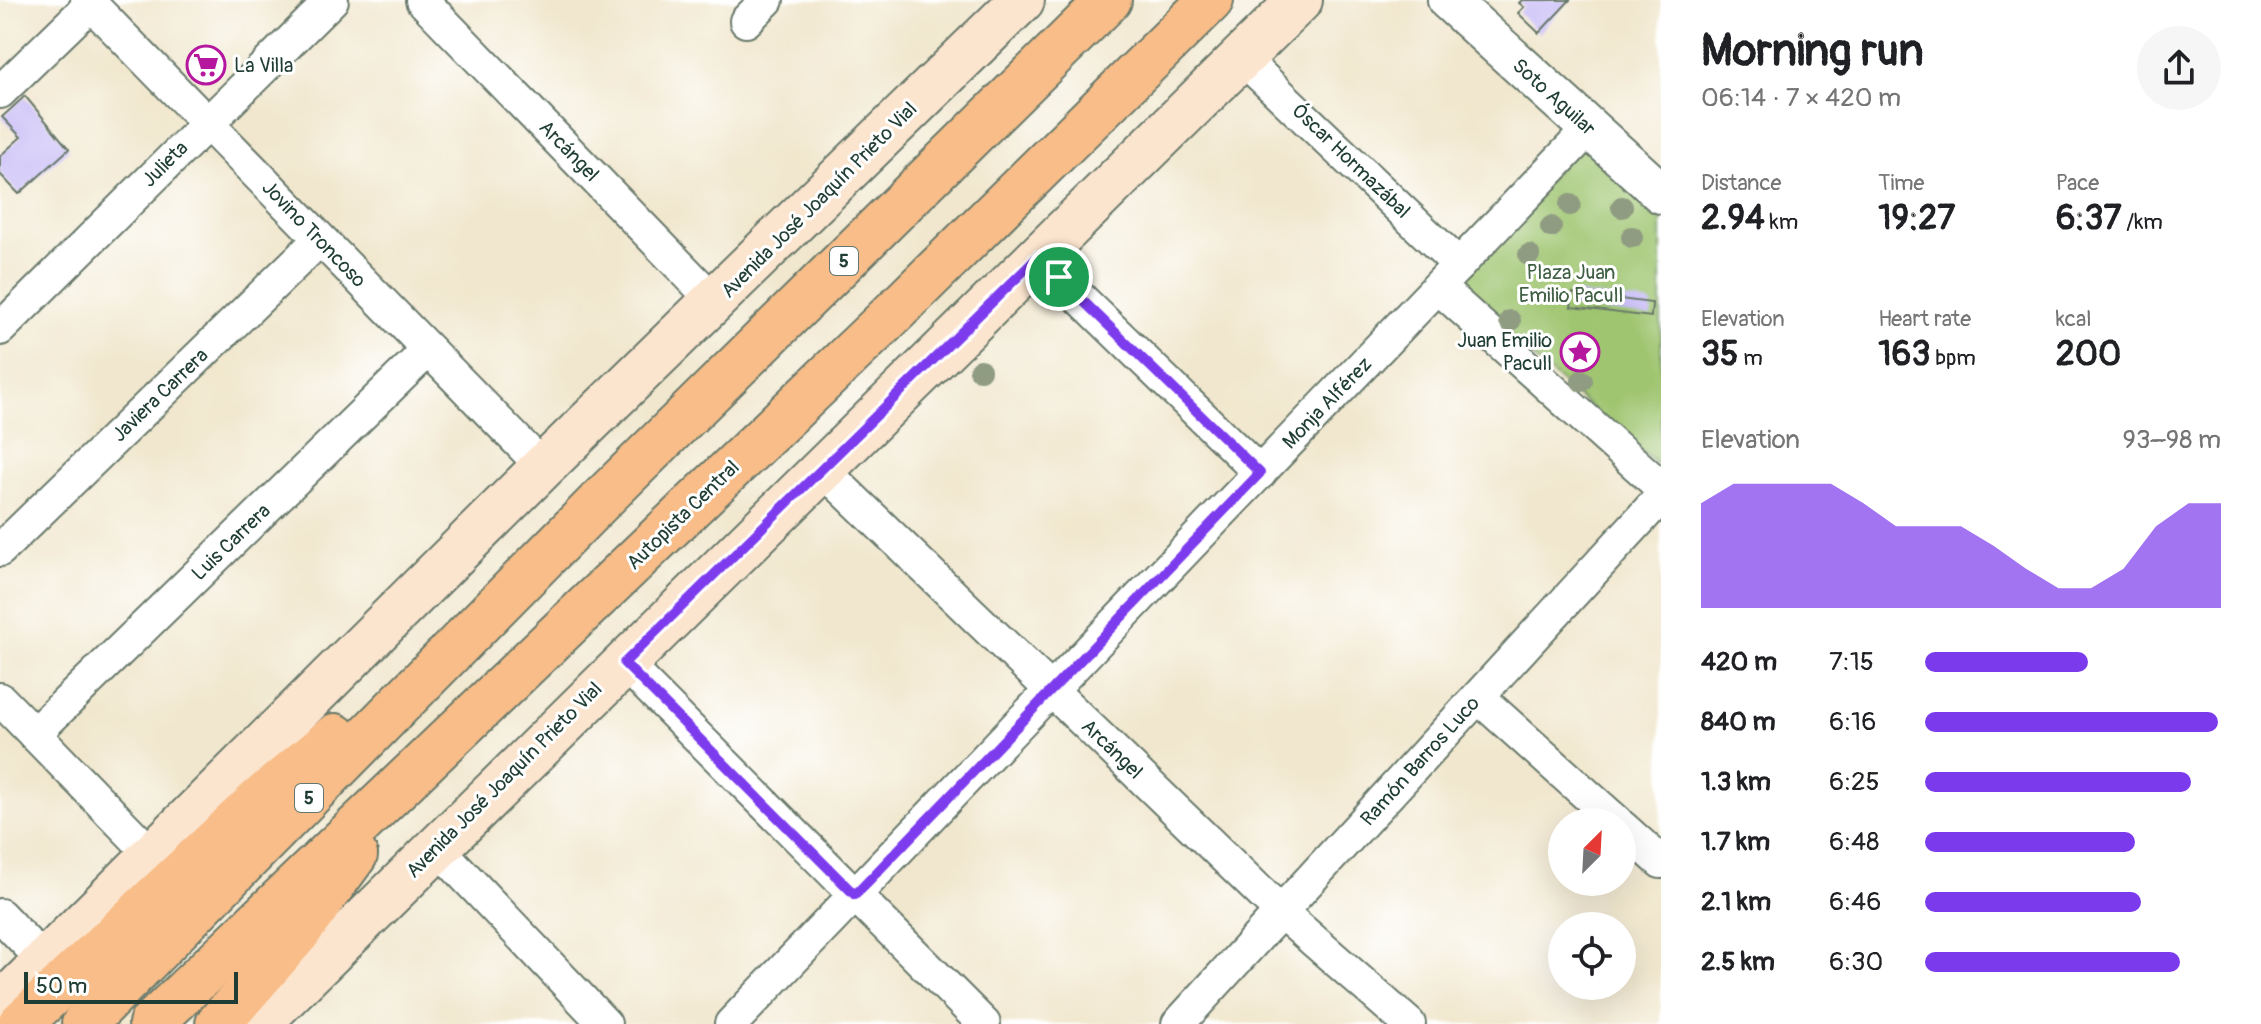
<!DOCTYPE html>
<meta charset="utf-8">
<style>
body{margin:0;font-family:Pangolin,sans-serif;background:#f6f6f6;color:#202124;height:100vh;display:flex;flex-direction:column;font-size:30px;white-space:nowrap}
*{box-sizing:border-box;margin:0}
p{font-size:26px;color:#757577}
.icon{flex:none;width:44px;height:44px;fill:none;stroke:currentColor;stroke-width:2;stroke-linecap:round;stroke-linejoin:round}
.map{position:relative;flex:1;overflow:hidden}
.panel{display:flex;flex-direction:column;background:#fff;width:600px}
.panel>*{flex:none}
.needle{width:52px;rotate:24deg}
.fabs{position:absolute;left:1548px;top:808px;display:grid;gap:16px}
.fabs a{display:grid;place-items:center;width:88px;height:88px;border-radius:50%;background:#fff;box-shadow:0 8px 32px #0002;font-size:40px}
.scale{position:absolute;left:24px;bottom:20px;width:214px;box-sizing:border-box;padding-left:8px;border:4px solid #1f3d34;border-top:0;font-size:22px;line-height:28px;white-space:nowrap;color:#1f3d34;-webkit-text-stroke:6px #fff;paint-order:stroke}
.pin{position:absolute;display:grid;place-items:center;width:68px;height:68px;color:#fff;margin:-34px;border:4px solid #fff;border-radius:50%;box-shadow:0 2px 8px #0007}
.round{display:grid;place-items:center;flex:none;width:84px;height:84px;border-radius:42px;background:#f6f6f6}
.summary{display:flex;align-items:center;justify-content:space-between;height:136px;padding:0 40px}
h1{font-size:44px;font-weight:700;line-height:60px}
.figures{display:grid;grid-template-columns:repeat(3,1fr);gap:12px;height:136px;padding:8px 40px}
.figures div{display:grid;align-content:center}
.figures b{font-size:34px;font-weight:700}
.figures small{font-size:22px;font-weight:400}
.figures p{font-size:22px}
.chart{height:224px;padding:16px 40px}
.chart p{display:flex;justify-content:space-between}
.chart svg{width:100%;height:144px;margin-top:8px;fill:#7c3aed;opacity:.7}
ul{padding:0 40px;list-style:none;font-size:26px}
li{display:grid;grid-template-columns:128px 96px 1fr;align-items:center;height:60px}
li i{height:20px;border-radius:10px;background:#7c3aed}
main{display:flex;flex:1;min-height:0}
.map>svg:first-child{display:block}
.green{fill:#9fc56f;stroke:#5f8152;stroke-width:2}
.building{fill:#c6b9f6}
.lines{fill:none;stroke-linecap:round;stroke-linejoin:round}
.minor-casing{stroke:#68786a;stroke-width:36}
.tertiary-casing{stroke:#68786a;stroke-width:44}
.secondary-casing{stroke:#68786a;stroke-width:48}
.motorway-casing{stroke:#68786a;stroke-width:48}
.minor{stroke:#fff;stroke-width:32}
.tertiary{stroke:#fff;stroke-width:40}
.secondary{stroke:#fce5cf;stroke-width:44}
.motorway{stroke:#f8bd88;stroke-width:44}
.tree{fill:#8f9c82}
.route-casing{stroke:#fff;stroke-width:16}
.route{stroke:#7c3aed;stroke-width:10}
.labels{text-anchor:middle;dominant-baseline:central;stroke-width:6;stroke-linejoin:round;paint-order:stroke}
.shield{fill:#fff;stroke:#627771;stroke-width:2}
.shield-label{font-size:18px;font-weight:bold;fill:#1f3d34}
.poi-label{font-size:20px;fill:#1f3d34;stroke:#fff;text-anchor:start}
.street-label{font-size:20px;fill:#1f3d34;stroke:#fff}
.park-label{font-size:20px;fill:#3f5f43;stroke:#fff}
</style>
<main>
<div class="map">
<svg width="1661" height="1024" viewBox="0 0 1661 1024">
<rect width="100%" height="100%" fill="#fff"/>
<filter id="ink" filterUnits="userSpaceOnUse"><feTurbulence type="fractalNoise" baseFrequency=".0125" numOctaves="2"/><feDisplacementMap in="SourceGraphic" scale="16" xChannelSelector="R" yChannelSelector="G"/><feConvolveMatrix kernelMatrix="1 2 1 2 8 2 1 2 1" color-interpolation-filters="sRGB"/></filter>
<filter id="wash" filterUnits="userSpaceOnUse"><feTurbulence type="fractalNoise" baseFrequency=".006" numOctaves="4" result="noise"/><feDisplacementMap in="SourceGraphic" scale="32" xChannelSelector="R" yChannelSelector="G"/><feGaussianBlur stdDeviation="1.8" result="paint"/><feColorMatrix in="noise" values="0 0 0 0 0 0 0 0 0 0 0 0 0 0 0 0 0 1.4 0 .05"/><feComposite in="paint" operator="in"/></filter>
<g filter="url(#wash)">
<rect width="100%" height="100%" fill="#f1e7ce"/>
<polygon class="green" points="1588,137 1661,202 1661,468 1447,284"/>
<g id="blocks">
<g class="building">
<polygon points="1522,0 1570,0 1539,33 1518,13 1524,7 1519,3"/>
<polygon points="25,96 69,149 19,194 0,174 0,156 21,137 2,117"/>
<polygon points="1573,293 1652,303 1651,317 1571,307"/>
</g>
</g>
</g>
<g filter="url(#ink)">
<use href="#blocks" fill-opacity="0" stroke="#68786a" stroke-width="2"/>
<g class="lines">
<g class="minor-casing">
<g id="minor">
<polyline points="87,0 543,467"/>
<polyline points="422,0 715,302"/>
<polyline points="746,21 767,0"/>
<polyline points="1242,58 1459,265"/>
<polyline points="0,92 91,4"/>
<polyline points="1038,257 1260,473"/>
<polyline points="1438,287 1661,487"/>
<polyline points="0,329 332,0"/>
<polyline points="821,468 1281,912 1409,1024"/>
<polyline points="0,550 319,240"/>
<polyline points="624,663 984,1024"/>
<polyline points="1478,697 1617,822"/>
<polyline points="0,699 153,856"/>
<polyline points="34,734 428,350"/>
<polyline points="1622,827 1661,862"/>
<polyline points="437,847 605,1024"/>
<polyline points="0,915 45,962"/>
<polyline points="731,1024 1589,129"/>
<polyline points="1178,1024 1661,497"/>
</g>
</g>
<g class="tertiary-casing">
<polyline id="tertiary" points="1448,0 1661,193"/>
</g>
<g class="secondary-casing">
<g id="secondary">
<polyline points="0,1006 543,467 1022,0"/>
<polyline points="258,1024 1300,0"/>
</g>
</g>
<g class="motorway-casing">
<g id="motorway">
<polyline points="20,1024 260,799 335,736"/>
<polyline points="84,1024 605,496 1109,0"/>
<polyline points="151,1024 882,324 1211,0"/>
<polyline points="218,1024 297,934 355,855"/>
</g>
</g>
<use href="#minor" class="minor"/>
<use href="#tertiary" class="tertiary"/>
<use href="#secondary" class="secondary"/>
<use href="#motorway" class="motorway"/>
</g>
<g class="tree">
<circle cx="1570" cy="205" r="11"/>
<circle cx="1622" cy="207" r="11"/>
<circle cx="1551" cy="227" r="11"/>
<circle cx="1632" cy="237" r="11"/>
<circle cx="1529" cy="255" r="11"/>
<circle cx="1510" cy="321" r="11"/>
<circle cx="980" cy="370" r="11"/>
<circle cx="1582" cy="381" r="11"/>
</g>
</g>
<g class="lines" filter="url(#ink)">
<g class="route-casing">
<polygon id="route" points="1038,257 1260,473 855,895 624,663"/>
</g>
<use href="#route" class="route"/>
</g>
<defs>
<g id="supermarket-ring" transform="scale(2)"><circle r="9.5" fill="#fff" stroke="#b5179e" stroke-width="1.5"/><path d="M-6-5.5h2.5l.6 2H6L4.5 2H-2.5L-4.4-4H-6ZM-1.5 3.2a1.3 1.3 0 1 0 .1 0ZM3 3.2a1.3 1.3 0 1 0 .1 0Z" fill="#b5179e"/></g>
<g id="sight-ring" transform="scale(2)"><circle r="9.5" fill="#fff" stroke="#b5179e" stroke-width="1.5"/><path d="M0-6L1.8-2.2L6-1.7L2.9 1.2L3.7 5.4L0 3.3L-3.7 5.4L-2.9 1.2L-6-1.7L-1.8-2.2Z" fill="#b5179e"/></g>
</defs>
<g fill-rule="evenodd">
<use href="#supermarket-ring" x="206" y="65"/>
<use href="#sight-ring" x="1580" y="352"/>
</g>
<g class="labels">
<g class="shield">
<rect x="830" y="247" width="28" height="28" rx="6"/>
<rect x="295" y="784" width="28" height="28" rx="6"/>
</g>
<g class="shield-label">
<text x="844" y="261">5</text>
<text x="309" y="798">5</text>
</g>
<g class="poi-label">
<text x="234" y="65">La Villa</text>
<text x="1552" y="340" text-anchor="end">Juan Emilio<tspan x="1552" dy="23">Pacull</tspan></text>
</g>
<g class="street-label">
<text transform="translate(1554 97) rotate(42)">Soto Aguilar</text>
<text transform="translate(569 151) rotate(46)">Arcángel</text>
<text transform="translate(1351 161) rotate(44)">Óscar Hormazábal</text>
<text transform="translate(165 164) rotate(-45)">Julieta</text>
<text transform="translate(819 200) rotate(-45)">Avenida José Joaquín Prieto Vial</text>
<text transform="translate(314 234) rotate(46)">Jovino Troncoso</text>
<text transform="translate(160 395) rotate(-44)">Javiera Carrera</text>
<text transform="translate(1327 403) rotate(-46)">Monja Alférez</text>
<text transform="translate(683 515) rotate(-44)">Autopista Central</text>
<text transform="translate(231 542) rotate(-44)">Luis Carrera</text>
<text transform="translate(1112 749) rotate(44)">Arcángel</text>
<text transform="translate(1420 761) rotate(-48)">Ramón Barros Luco</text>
<text transform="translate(504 780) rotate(-45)">Avenida José Joaquín Prieto Vial</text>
</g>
<g class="park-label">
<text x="1571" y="272">Plaza Juan<tspan x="1571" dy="23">Emilio Pacull</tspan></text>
</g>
</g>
</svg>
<div class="fabs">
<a><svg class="needle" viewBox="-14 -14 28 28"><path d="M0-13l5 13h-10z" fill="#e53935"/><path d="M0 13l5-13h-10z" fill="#757577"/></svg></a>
<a><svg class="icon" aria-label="locate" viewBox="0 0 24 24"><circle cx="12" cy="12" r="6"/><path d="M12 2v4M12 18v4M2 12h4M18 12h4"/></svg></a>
</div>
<div class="scale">50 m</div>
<div class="pin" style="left:1059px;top:277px;background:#1e9e55"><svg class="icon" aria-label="arrive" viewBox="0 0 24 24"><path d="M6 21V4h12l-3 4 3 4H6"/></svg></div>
</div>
<section class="panel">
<div class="summary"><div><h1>Morning run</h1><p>06:14 · 7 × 420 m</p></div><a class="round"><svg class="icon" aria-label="share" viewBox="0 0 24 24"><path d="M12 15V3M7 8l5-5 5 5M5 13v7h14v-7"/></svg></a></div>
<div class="figures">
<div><p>Distance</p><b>2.94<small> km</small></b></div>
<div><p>Time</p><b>19:27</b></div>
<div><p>Pace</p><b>6:37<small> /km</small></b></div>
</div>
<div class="figures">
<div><p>Elevation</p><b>35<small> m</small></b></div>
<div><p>Heart rate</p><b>163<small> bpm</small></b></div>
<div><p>kcal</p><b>200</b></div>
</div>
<div class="chart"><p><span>Elevation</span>93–98 m</p>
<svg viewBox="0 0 160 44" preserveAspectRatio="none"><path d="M0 44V12L10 6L20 6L30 6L40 6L50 12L60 19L70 19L80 19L90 25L100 32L110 38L120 38L130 32L140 19L150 12L160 12V44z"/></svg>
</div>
<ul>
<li><b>420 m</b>7:15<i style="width:55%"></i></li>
<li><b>840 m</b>6:16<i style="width:99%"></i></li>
<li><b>1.3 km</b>6:25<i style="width:90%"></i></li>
<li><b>1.7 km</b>6:48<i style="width:71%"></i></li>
<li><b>2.1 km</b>6:46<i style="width:73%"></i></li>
<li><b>2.5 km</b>6:30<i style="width:86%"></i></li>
</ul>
</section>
</main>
